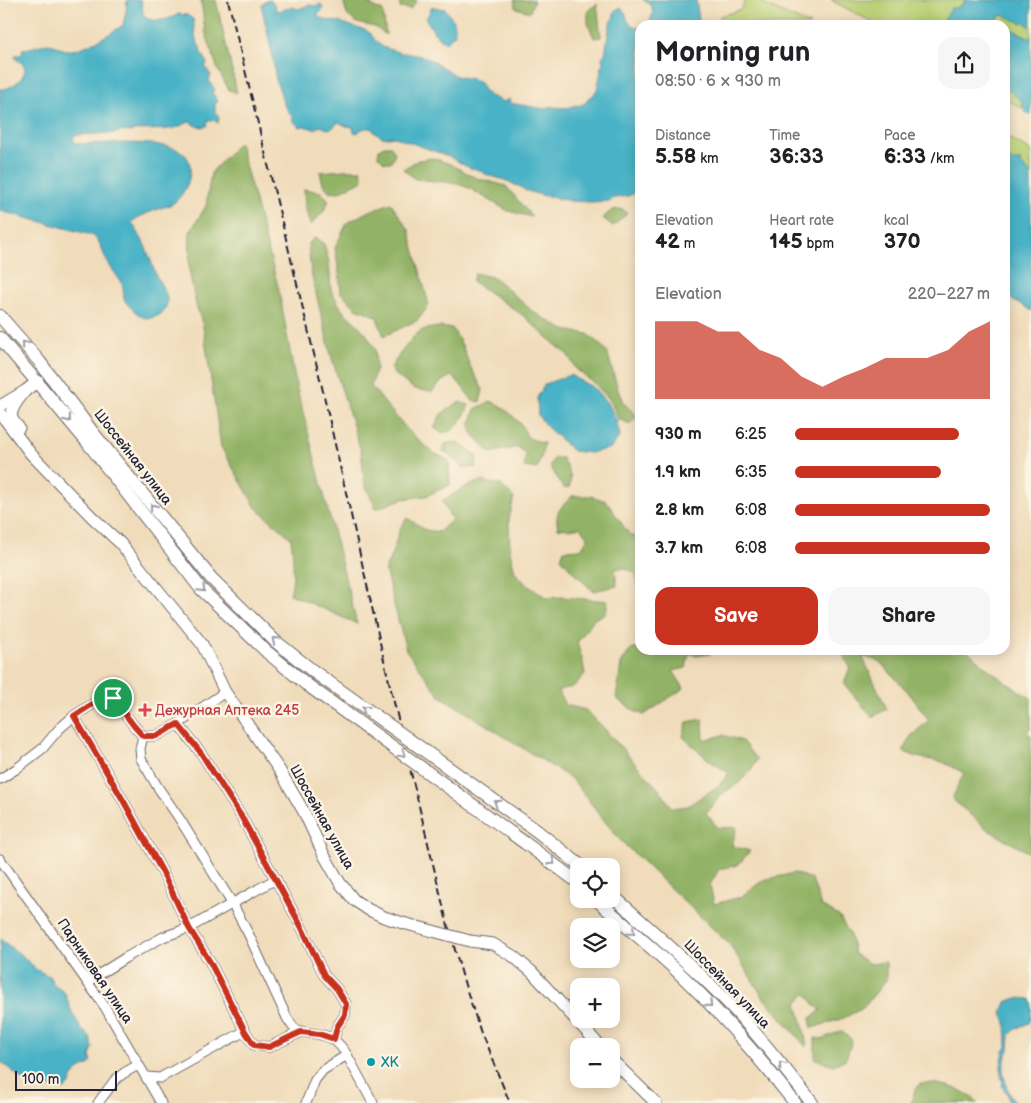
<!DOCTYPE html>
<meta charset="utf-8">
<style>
body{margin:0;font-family:"Balsamiq Sans",sans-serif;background:#f6f6f6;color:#202124;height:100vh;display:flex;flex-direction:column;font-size:19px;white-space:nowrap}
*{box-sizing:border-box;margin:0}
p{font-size:16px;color:#757577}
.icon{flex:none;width:28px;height:28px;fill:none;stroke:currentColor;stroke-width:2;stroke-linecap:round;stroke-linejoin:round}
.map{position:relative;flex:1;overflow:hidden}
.panel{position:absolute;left:635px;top:20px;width:375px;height:635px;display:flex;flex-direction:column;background:#fff;border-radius:15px;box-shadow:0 2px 12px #0003}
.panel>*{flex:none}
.tools{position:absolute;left:570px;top:858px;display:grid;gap:10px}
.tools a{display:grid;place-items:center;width:50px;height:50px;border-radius:10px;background:#fff;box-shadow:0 2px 12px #0003;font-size:25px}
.scale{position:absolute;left:15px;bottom:12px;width:102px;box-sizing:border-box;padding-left:5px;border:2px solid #22223b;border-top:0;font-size:14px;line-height:18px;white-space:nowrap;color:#22223b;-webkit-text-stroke:4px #fcf5e5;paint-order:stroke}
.pin{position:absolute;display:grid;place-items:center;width:42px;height:42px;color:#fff;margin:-21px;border:2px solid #fff;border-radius:50%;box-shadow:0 1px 5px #0007}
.round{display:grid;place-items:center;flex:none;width:52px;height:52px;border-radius:15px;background:#f6f6f6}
.headline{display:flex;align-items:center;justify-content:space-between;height:85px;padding:0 20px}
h1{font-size:28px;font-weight:600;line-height:38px}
.metrics{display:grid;grid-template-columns:repeat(3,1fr);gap:8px;height:85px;padding:5px 20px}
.metrics div{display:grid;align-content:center}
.metrics b{font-size:21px;font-weight:600}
.metrics small{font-size:14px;font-weight:400}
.metrics p{font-size:14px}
.chart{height:140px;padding:10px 20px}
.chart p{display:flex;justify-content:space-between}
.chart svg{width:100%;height:90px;margin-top:5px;fill:#c8321e;opacity:.7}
.button{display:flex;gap:10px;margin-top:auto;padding:10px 20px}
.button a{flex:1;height:58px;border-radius:15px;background:#c8321e;color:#fff;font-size:20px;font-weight:600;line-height:58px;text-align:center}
.button a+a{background:#f6f6f6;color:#202124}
ul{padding:0 20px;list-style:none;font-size:16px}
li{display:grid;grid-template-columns:80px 60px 1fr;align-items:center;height:38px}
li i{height:12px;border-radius:6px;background:#c8321e}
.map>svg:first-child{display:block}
.green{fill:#b8cf73;stroke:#6d7857}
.forest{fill:#92b265;stroke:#5a6a50}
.water{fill:#48b2c6;stroke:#356a80}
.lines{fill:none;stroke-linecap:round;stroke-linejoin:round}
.street-casing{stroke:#6a6367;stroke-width:11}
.secondary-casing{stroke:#6a6367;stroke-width:13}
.primary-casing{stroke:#6a6367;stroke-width:14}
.street{stroke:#fff;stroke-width:9}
.secondary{stroke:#fff;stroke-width:11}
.primary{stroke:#fff;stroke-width:12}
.rail{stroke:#22223b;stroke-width:2;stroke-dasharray:8 4;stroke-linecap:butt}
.secondary-bridge-casing{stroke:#6a6367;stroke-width:13;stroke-linecap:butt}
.primary-bridge-casing{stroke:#6a6367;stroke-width:14;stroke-linecap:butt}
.secondary-bridge{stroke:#fff;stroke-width:11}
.primary-bridge{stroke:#fff;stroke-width:12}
.oneway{stroke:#9c9ca7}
.route-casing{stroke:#fff;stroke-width:10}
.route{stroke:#c8321e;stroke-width:6}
.health-dot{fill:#e0444e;stroke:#fcf5e5;stroke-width:2}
.culture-dot{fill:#0f9aa8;stroke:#fcf5e5;stroke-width:2}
.labels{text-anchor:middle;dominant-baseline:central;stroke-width:5;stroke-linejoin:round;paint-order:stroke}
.street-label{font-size:14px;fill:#22223b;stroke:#fcf5e5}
.health-label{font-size:14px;fill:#be3a42;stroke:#fcf5e5;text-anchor:start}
.culture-label{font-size:14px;fill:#0d838f;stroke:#fcf5e5;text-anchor:start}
</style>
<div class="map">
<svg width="1031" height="1103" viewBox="0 0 1031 1103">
<rect width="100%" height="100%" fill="#fcf5e5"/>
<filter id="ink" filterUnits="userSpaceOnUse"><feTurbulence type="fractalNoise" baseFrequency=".02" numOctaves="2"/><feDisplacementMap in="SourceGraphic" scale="10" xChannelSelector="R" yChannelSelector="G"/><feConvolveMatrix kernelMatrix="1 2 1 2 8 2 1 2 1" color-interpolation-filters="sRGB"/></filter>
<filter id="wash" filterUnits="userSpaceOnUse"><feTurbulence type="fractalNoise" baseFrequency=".0096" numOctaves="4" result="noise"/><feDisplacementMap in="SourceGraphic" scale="20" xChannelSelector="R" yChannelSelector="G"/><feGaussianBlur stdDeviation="1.12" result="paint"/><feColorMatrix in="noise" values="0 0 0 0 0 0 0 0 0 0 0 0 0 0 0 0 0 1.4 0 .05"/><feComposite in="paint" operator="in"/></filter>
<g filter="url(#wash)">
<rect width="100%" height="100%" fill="#f0dcba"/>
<g class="green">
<polygon points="745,0 759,0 767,6 810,25 719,25 720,16 741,10"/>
<path d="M831,0H965C959,10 945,11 943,25H877Z"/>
<path d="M1003,15C1008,16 1020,20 1024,22C1026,23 1028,25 1031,26V38L1005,27V25H1002L998,20L999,16Z"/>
<polygon points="1005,89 1010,91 1023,102 1022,108 1005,99"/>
<path d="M1005,136L1031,151V175C1024,166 1016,161 1005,158Z"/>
</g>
<g class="forest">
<polygon points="201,0 216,0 237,93 229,90 218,70 205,31"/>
<polygon points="343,0 366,0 372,6 383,11 386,35 375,27 357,23 347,15"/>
<polygon points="399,0 417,0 411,9 400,8"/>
<polygon points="514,0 534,0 530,12 516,8"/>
<polygon points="597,4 601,37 594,38 588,23 588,10"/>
<path d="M239,142L279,290L296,385L357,624L290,594C295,575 293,557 291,538L256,508L221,447L203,326L196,305L189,270L190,232L206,206L211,173Z"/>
<polygon points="384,146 391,146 395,153 391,162 384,162 378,156 379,149"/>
<polygon points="433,158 450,164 476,178 506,186 532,217 508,211 469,188 454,183 415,179 403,169 418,160"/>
<polygon points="344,170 361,170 363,180 339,192 329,191 323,184 320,172"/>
<polygon points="304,189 321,192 329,200 324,211 311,225 305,208"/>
<polygon points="391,203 409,230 429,305 418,320 384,336 376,316 356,308 341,293 339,273 335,248 347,223 365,213"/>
<polygon points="623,209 627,214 613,226 603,218 612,210"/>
<path d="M315,237L324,244L329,262L331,290L342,310L365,332L375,349L376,368L371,386C389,408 406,431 429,449C434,454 442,457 449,460L450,485L426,496L402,499L376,509L365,485L361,451L332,359L311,273L308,244Z"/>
<polygon points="475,273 495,278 532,311 564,330 588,334 607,351 618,390 623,402 637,416 630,424 618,419 610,400 596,385 576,369 568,355 544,335 524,316 472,281"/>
<path d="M439,327L452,328L462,345L470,366L483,390L480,402L472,400L460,384L451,376L442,381L432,392L414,389L394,374L391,368C397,358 413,333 423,330C428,328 434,328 439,327Z"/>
<polygon points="491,401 504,408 521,424 528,438 544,443 542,455 537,469 524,467 526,454 518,447 490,453 472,433 470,426 475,409"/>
<path d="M459,402L469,405C464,416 456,435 441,432C438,431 436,429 434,428L441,414Z"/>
<polygon points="457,442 477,455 476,467 464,468 442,450 446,443"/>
<path d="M554,458H562C568,468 573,476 569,488H563L550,466Z"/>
<polygon points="480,481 501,485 514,498 509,519 510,551 515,572 527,585 547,598 563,597 608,601 606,613 594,619 577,643 582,658 585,674 573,687 558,690 565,705 586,710 602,726 662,793 672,808 688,806 719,785 729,773 710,761 683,737 687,722 703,719 704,740 723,735 742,741 757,760 751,770 739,783 722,794 706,813 718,828 737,827 732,846 750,851 738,865 719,869 710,885 714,904 741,897 763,880 795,873 812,879 821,906 839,916 850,935 854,954 870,964 886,962 886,980 863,1008 844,1018 812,1028 810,1019 821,1010 815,1005 806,993 797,1003 805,1034 807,1048 763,997 730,945 618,838 572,779 440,696 406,650 385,570 394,548 400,529 407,518 426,530 439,532 452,520 442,501 464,488"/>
<path d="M572,496H590L606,501L629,534L640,540V585L637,586L636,573L625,568L615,569L617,586L593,591L574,573L561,558L564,550L581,549L588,538L580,527L570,529L558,528C554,511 561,508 572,496Z"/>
<polygon points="640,648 640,650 714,650 710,654 696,656 689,653 686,668 673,671 684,688 644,715 634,711 616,698 621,664 630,650"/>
<path d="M840,650H967C986,669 1007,684 1031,698V728L1026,733L1031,735V854L988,830L952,799L964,773L943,762L917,757L902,751L911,736L929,720L909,693L880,662L862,656L887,709L872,717L844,684L850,667Z"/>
<polygon points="841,1031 852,1040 846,1059 833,1065 815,1059 815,1038 821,1039"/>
<path d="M927,1083C945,1084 965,1089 978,1103H911L915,1090L920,1084Z"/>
</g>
<g class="water">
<path d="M127,0H141C142,4 142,9 143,13C148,25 170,20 178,14L187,15L193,19L196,40L200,47L201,53L205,58L207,64L205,67L211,75L209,80L215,90L212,92L218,101L215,105V111L219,118L218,123L213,120L208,121L207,126C200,128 196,126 190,122C185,123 183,125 178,127C166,131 149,129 135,130L131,132L123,131L114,133L76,135L73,137L74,142L80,144C103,144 164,139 182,152C189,157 191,165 190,173C189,183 184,193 177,200C173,205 167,206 161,208C151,212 141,215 133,221L132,223C145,241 149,256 156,275C159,283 167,291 167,300C168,312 155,321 143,317C139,316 125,303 124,299C123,294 124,289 122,284C118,276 111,269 107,261C102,252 101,241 92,235L0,211V89C10,91 31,75 23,64C21,62 18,61 16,59L15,55H20L23,53L22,49C31,49 39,44 48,44C55,44 60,49 67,50C80,52 112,33 123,25L126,11Z"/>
<path d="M270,0C274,2 276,7 276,11H278L292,7L298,9L309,5L315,6L321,4L323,8L318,15V17L331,21L340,22L360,29L365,30L370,33L376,42L383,47L401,53H405L426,57L456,76L476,80L481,84L484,90L490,96L504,102L509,99L510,101V103L544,109L551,106L553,107L567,108L576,105L578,106L586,103L588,98C599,95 598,81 601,71L600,69L603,63L602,57L605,54L610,24L613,19L615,10L621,8C631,16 622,24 640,28V191L628,196L614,198L611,201L589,202L571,201L541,195L524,190L521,187L515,185L505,180L487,175L477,169L470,168L448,156L392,136C381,140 384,136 374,132V130C368,126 364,128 359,131L358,133L354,132L353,127L346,126L338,122C333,129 329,131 321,126L314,129L304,126L299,127L293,121V118L283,103L280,91L276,81L272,54L262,8V4L266,1Z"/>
<polygon points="643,0 696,0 700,25 645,25 651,19 653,11 649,3"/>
<path d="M965,0H1031V26H1029L1023,21L1022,23L1003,15L999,16L998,20L1002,25H943C943,19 949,14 951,8C957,9 963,6 965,0Z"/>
<polygon points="432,7 445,9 454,21 455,34 445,43 435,34 426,19"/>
<path d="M1005,27L1031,38V115C1023,112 1023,109 1023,102L1010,91L1005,89Z"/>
<polygon points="1005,158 1014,161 1021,161 1020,163 1031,175 1031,311 1017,302 1013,301 1005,292"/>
<polygon points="570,375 594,388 609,405 617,422 620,436 611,448 590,453 573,451 546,426 538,415 537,398 545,384"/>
<path d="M0,939L24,957L37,970L49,976L54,985L65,993L71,1010L81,1029L90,1037L93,1048L90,1056L92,1062C88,1066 86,1066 81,1068C75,1071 72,1078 70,1085L64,1089L50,1087L36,1080H23L0,1061Z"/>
<polygon points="1017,998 1030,999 1031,1002 1031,1019 1029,1023 1017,1028 1010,1035 1009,1050 1006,1056 1003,1071 1007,1088 1014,1101 1014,1103 1009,1103 1008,1094 1002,1087 1003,1082 1001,1076 1001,1066 1004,1051 1007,1047 1006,1023 1002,1013 1006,1002"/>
</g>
</g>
<g filter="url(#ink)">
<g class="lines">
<g class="street-casing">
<g id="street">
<polyline points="74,716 123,800 163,873 189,928 210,962 245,1031 254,1045 269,1047 301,1032"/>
<polyline points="178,724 201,753 241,816 301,926 324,975 337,989 346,1004 345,1015 337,1027 334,1039"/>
<path d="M143,736L140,749L141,759L157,786L179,818L232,903L249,935L287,1018C289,1021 292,1026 294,1028C299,1032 305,1032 310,1033C329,1035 337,1039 347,1055L373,1103"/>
<polyline points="0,779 16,769 42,749 59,729 74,716 102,698 113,698 134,726 143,736 156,736 178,724 225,692"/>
<polyline points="0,859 105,1007 161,1103"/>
<polyline points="87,982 125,958 163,937 189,928 276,879"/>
<polyline points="146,1077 160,1078 245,1031"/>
<polyline points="98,1103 115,1080 124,1073 138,1065"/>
<polyline points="306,1103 315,1080 323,1070 347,1055"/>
</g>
</g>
<g class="secondary-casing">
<g id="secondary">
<polyline points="0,406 25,391 38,381"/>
<polyline points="0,413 31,454 92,517 120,543 202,644 225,692 280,771 304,812 324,855 340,883 354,900 369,910 384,917 403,923"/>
<path d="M19,428C17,425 13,422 12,418C9,409 20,398 25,391"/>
<polyline points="470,941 493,944 513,956 532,972 600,1046"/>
<polyline points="611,1059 656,1103"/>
</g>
</g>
<g class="primary-casing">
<g id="primary">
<polyline points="0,316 39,361 94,434 211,578 275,641 313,671"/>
<polyline points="0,338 88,443 201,589 267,652 306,684"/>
<polyline points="537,831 581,866"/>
<polyline points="525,843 579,883"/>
<path d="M611,894C652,932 696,968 734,1009C761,1039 787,1071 812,1103"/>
<path d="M596,899C622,923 650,946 676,970C719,1011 758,1056 795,1103"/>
</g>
</g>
<use href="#street" class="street"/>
<use href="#secondary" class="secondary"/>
<use href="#primary" class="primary"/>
<polyline class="rail" points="228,0 322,387 386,669 447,922 465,985 481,1033 510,1103"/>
<g class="secondary-bridge-casing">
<polyline id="secondary-bridge" points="403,923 470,941"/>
</g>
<g class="primary-bridge-casing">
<g id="primary-bridge">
<polyline points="313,671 537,831"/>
<polyline points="306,684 525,843"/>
</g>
</g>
<use href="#secondary-bridge" class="secondary-bridge"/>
<use href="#primary-bridge" class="primary-bridge"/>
</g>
<defs><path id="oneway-chevron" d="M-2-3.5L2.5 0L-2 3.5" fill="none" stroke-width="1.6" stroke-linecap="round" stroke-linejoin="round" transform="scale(1.25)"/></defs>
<g class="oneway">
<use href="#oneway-chevron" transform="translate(25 344) rotate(-130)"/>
<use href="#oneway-chevron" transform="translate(68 419) rotate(51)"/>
<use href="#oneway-chevron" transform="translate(153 507) rotate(-129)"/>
<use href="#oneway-chevron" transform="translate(202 589) rotate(47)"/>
<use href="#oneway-chevron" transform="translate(275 640) rotate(-139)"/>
<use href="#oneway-chevron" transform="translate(365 709) rotate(-144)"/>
<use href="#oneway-chevron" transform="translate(402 754) rotate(36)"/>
<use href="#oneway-chevron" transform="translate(497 803) rotate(-145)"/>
<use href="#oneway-chevron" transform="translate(552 862) rotate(36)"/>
<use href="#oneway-chevron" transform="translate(632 932) rotate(42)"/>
<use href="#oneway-chevron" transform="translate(709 1004) rotate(45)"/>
<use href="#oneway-chevron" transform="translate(782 1065) rotate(-130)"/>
</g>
</g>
<g class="lines" filter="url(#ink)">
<g class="route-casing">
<polygon id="route" points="102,698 113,698 134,726 143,736 156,736 178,724 201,753 241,816 301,926 324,975 337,989 346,1004 345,1015 337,1027 334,1039 319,1034 301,1032 269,1047 254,1045 245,1031 210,962 189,928 163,873 123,800 74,716"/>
</g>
<use href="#route" class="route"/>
</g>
<path class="health-dot" d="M142.5 702.5h5v5h5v5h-5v5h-5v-5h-5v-5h5z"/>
<circle class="culture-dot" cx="371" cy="1062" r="5"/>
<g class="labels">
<g class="street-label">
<text transform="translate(133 457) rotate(52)">Шоссейная улица</text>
<text transform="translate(322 817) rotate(61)">Шоссейная улица</text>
<text transform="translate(95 971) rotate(56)">Парниковая улица</text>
<text transform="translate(727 984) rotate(46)">Шоссейная улица</text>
</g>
<g class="health-label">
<text x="155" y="710">Дежурная Аптека 245</text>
</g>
<g class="culture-label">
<text x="381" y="1062">ХК</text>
</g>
</g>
</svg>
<div class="tools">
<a><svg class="icon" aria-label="locate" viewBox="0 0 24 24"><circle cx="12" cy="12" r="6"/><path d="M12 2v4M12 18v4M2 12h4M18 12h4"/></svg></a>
<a><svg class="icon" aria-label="layers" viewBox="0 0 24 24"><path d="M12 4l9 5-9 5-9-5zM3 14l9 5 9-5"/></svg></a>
<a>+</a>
<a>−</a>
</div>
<div class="scale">100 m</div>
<div class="pin" style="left:113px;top:698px;background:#1e9e55"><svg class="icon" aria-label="arrive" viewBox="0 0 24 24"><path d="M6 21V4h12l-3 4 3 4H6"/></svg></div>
<section class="panel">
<div class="headline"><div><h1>Morning run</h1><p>08:50 · 6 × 930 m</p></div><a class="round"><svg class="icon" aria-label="share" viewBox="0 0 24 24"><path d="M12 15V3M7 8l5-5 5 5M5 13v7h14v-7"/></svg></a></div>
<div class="metrics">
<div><p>Distance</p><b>5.58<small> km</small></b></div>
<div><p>Time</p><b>36:33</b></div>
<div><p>Pace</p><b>6:33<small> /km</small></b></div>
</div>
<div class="metrics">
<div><p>Elevation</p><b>42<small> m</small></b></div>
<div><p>Heart rate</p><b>145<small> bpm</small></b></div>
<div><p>kcal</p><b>370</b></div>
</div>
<div class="chart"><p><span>Elevation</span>220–227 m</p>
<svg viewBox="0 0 160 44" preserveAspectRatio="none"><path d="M0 44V6L10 6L20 6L30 11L40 11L50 20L60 24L70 33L80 38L90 33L100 29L110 24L120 24L130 24L140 20L150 11L160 6V44z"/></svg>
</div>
<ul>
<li><b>930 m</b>6:25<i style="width:84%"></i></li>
<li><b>1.9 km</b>6:35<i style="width:75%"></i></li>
<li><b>2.8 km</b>6:08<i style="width:100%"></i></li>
<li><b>3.7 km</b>6:08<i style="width:100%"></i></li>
</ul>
<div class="button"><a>Save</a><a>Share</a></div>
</section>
</div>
